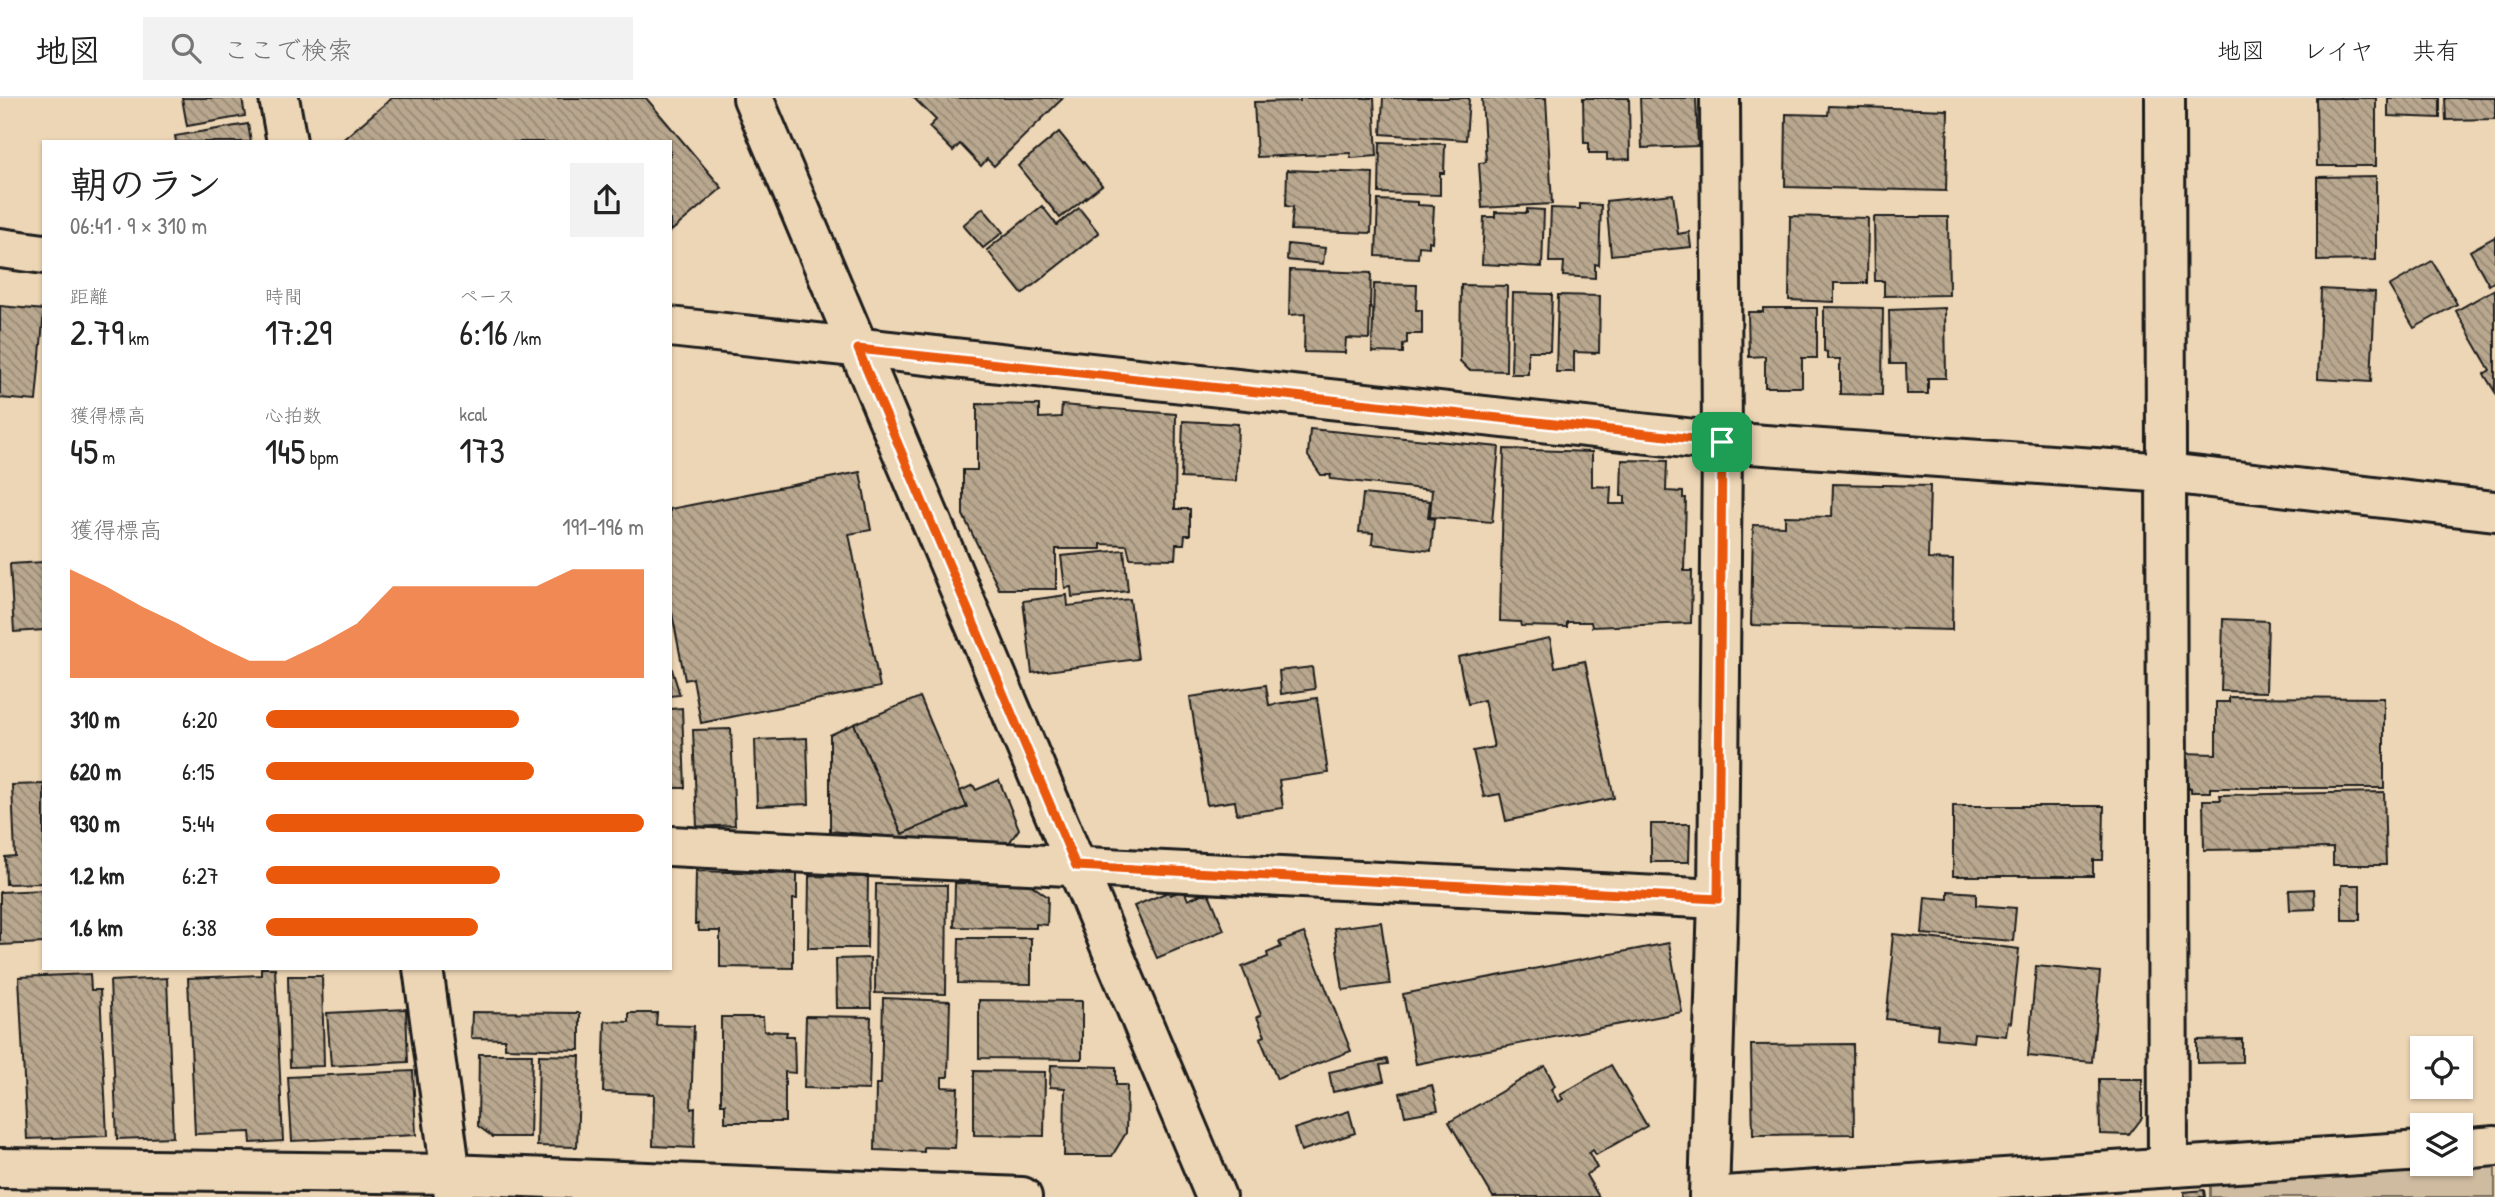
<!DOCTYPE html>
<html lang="ja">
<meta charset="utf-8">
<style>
body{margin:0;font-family:"Patrick Hand","Klee One",sans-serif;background:#f2f2f2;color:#222;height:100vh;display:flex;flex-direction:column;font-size:26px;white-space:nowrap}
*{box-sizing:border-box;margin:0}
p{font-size:23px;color:#767676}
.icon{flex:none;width:38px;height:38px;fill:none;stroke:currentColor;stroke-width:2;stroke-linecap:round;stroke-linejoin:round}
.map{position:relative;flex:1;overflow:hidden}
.details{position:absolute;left:42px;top:42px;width:630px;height:830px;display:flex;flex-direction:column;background:#fff;border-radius:0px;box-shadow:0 2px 5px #0004}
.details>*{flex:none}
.buttons{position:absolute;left:2410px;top:938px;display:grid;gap:14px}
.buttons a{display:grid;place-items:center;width:63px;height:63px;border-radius:0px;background:#fff;box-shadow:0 2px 5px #0004;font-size:35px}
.pin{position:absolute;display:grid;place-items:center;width:60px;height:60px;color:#fff;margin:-30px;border-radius:14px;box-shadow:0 4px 10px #0006}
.round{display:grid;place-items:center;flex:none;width:74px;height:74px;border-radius:0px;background:#f2f2f2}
.head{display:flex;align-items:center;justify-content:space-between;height:119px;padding:0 28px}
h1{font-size:38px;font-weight:600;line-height:52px}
.figures{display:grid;grid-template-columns:repeat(3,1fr);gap:10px;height:119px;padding:7px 28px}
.figures div{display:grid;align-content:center}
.figures b{font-size:35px;font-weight:600}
.figures small{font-size:19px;font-weight:400}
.figures p{font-size:19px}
.chart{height:196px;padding:14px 28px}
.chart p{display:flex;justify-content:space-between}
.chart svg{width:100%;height:126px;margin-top:7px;fill:#ea580c;opacity:.7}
ul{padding:0 28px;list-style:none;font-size:23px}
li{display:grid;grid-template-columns:112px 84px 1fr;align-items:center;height:52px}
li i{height:18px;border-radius:9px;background:#ea580c}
header{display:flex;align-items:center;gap:42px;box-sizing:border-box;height:98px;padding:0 35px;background:#fff;border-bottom:2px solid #e0e0e0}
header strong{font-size:33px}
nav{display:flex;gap:38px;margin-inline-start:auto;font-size:24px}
.search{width:490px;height:63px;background:#f2f2f2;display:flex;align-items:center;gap:18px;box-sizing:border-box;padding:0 24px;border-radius:0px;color:#767676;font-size:26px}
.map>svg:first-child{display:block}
.park{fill:#cfbb9f;stroke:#766c5e;stroke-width:2}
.building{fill:url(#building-back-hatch);stroke:#1c1c1c;stroke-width:2}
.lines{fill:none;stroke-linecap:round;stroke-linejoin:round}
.minor-casing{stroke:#1c1c1c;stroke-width:44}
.minor{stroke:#edd6b5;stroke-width:38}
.route-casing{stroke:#fff;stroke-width:14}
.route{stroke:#ea580c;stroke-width:9}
</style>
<header>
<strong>地図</strong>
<div class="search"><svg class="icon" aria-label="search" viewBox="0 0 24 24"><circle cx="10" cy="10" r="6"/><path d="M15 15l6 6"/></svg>ここで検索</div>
<nav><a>地図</a><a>レイヤ</a><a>共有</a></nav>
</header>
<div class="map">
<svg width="2495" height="1099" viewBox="0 0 2495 1099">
<defs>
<pattern id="building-back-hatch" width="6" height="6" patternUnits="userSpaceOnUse" patternTransform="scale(1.75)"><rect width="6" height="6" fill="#b9a88f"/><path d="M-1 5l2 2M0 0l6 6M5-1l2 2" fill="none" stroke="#968874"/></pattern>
</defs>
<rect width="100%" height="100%" fill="#edd6b5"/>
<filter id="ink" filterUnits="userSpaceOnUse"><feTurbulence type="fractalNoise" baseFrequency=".0143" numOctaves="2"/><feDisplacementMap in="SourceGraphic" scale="14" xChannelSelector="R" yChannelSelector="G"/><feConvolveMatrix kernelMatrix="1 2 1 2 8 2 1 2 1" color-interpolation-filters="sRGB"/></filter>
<g filter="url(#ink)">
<polygon class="park" points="2495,1064 2495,1099 2210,1099 2210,1087"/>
<g class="building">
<polygon points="182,0 242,0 245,18 187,28"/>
<polygon points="392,0 646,0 722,90 670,134 670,44 340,44"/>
<polygon points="914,0 1063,0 994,68 987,61 981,68 960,46 953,53 929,29 936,22"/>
<polygon points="1300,0 1374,0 1377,58 1351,60 1350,55 1257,59 1254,4 1300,3"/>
<polygon points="1383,0 1469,0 1466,42 1381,36"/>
<polygon points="1482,0 1546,0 1552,106 1482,110 1479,65 1486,64"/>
<polygon points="1583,0 1629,0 1630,61 1607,62 1607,55 1589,55 1589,45 1584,45"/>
<polygon points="1640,0 1696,0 1698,48 1642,50"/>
<polygon points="2316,0 2376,0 2376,68 2317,68"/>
<polygon points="2388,0 2440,0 2440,20 2388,18"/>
<polygon points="2445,0 2495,0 2495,21 2446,22"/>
<polygon points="1829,8 1948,12 1946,93 1785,89 1786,16 1828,17"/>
<polygon points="248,26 251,44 176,44 175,38"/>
<polygon points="1059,34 1102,87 1060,120 1018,68"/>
<polygon points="1380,44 1445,46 1444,75 1440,75 1440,97 1379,95"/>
<polygon points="1287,72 1373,75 1371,135 1291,132 1293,109 1286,108"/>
<polygon points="2376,78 2376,162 2317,163 2317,79"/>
<polygon points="1673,96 1678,136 1689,134 1691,149 1611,157 1606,103"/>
<polygon points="1378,102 1418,104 1418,107 1434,108 1432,144 1429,143 1429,149 1419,148 1418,160 1376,158"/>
<polygon points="1580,106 1601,107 1599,167 1595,166 1595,180 1563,178 1564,164 1549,164 1551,110 1580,111"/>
<polygon points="1042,108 1057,127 1079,110 1099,135 1022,196 987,152"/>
<polygon points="983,110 1003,134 983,150 963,127"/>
<polygon points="1527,111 1544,112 1542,169 1482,166 1484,119 1495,119 1495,114 1527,115"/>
<polygon points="1790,118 1868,120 1867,185 1834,185 1834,204 1789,202"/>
<polygon points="1874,119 1948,119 1949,197 1884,198 1884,183 1875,183"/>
<polygon points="2495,139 2495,183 2489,187 2470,153"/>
<polygon points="1288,146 1325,150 1323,166 1287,162"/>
<polygon points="2432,163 2457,206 2414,230 2389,188"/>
<polygon points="1290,172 1371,175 1369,241 1346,240 1345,255 1304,254 1305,216 1289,217"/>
<polygon points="1374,186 1417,187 1416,212 1422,212 1422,236 1407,236 1407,245 1403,246 1403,255 1372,254"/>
<polygon points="1461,187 1507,188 1506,273 1469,272 1460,263"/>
<polygon points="2321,191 2375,194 2371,284 2318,281"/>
<polygon points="2495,191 2495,294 2484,276 2490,272 2456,213"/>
<polygon points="1513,195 1552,196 1550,253 1528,253 1528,276 1511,276"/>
<polygon points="1558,197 1600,198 1599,255 1574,254 1574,274 1556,274"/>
<polygon points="0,208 44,212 36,303 0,300"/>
<polygon points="1824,209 1883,210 1882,297 1840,296 1840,261 1827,261 1827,254 1824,253"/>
<polygon points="1763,210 1817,210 1817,260 1802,260 1802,289 1765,289 1765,258 1749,259 1748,214 1763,214"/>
<polygon points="1945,210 1946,280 1928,280 1928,296 1907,296 1906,266 1890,266 1889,212"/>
<polygon points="977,306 1039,307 1039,320 1061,319 1062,307 1176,316 1175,411 1190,411 1190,437 1185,437 1184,446 1176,446 1175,461 1130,460 1127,447 1101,446 1101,451 1056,451 1056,491 999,491 963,417 963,372 977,372"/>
<polygon points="1183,323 1238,326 1236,383 1181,380"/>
<polygon points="1310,331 1499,349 1492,424 1430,419 1432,392 1330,381 1331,377 1321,377 1308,358"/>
<polygon points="1504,351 1592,354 1592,388 1611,389 1610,406 1625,406 1625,398 1621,398 1622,362 1667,363 1666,393 1683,394 1683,400 1686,400 1684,473 1692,473 1691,525 1592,529 1591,524 1567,524 1567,529 1521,528 1520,524 1500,523"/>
<polygon points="860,374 871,432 849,436 880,589 701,625 693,580 685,582 670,505 670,411"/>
<polygon points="1833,386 1930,388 1928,461 1953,462 1952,532 1751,527 1753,427 1785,428 1785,418 1832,419"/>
<polygon points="1363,396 1430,403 1428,420 1434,421 1431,453 1372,446 1373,435 1359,434"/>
<polygon points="1124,452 1128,493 1072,499 1071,489 1065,490 1061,458"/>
<polygon points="44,464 44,532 14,534 10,466"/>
<polygon points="1067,497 1068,508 1130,501 1138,561 1032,575 1023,503"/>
<polygon points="2223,521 2268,523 2266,594 2221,593"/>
<polygon points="1550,540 1555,569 1585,563 1614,700 1506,723 1500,696 1484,699 1473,653 1494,649 1484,602 1468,606 1458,559"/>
<polygon points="670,565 680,597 670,598"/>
<polygon points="1312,569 1315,591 1281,596 1279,573"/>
<polygon points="1266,587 1269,607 1317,600 1328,675 1279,682 1283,710 1237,716 1235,703 1207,707 1190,599"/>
<polygon points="920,599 967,709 902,736 854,626"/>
<polygon points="2229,599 2384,600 2384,690 2210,690 2210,694 2191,694 2191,690 2181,690 2181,655 2216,656 2216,604 2229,604"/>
<polygon points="682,610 685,690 670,690 670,611"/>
<polygon points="854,626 902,736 967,709 960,693 973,687 976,692 999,682 1019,731 1006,749 830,733 830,637"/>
<polygon points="731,631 735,727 697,729 693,632"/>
<polygon points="807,640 809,706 757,708 755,642"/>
<polygon points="44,686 44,785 6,786 5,759 15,758 12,687"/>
<polygon points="2384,694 2386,767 2333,767 2333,750 2204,752 2203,702 2221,702 2220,697"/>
<polygon points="1953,708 2104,708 2103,762 2093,762 2093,778 1953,778"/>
<polygon points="1651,726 1690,726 1689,764 1651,764"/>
<polygon points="696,773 797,776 797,801 793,801 793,870 720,869 720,833 699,833 698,826 695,826"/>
<polygon points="809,778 868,779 867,850 808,850"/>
<polygon points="955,785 1030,786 1048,799 1047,827 1036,826 1036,830 954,829"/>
<polygon points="876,786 947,787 946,896 875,895"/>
<rect x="2342" y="787" width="18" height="35"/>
<polygon points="2314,791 2315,811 2290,812 2289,792"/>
<polygon points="44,792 44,845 0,847 0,794"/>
<polygon points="1184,792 1188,802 1208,793 1224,832 1157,860 1134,808 1168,794 1170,797"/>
<polygon points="1948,793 1976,795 1976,807 2016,810 2013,843 1922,836 1925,799 1948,801"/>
<polygon points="1381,824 1390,886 1343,892 1334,830"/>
<polygon points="1304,835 1351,953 1277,981 1260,940 1265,938 1257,919 1261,917 1242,869 1268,859 1267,855 1281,849 1279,844"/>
<polygon points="1893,836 2019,851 2011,925 2008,924 2006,938 1974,935 1973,944 1937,940 1938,927 1886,921 1893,858 1891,857"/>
<polygon points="959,840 1031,840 1031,886 958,885"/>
<polygon points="1669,845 1682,914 1416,966 1403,896"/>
<polygon points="870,860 871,910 837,910 836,861"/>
<polygon points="2036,868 2100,874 2092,964 2028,958"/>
<polygon points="261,870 275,870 283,1043 251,1045 250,1034 195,1036 188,880 261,877"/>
<polygon points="90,876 91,892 100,892 107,1038 27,1041 19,879"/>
<polygon points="288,878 322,878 324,968 290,969"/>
<polygon points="167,880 173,1039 117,1041 110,883"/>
<polygon points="883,900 950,903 948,979 942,979 942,989 958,990 955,1050 924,1049 924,1054 875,1052 876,986 881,986"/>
<polygon points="979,902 1082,903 1082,961 979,960"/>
<polygon points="406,911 408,964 331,968 327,915"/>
<polygon points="472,914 580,915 580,952 505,950 505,941 471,940"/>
<polygon points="629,915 657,915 656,927 694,928 691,1011 695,1010 694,1050 653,1048 654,996 603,994 605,923 629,924"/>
<polygon points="806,918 871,919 869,992 804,990"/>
<polygon points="721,919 763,919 764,933 787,934 786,938 794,938 795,975 785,974 785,1024 725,1024 725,1006 721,1006"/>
<polygon points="2242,941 2242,964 2197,965 2197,942"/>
<polygon points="1853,946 1854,1036 1753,1037 1751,947"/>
<polygon points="479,956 532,956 530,1039 493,1039 478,1028"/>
<polygon points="539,957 580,958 577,1049 537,1048"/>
<polygon points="1387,961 1388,966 1380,967 1384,983 1333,994 1329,974"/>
<polygon points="1051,967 1116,969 1116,987 1127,987 1126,1035 1112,1058 1064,1058 1065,990 1050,989"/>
<polygon points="1611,967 1647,1028 1596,1057 1593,1052 1589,1055 1597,1070 1586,1077 1599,1099 1493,1099 1449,1024 1545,968 1555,988 1551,991 1558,1004 1563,1001 1560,997"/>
<polygon points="413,973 416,1037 292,1043 288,979"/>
<polygon points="974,973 1045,974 1044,1038 974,1037"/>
<polygon points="2099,981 2142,981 2142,1020 2129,1037 2100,1036"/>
<polygon points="1432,987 1438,1012 1405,1018 1400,995"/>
<polygon points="1349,1013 1355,1035 1301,1053 1294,1031"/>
<polygon points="2204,1092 2205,1099 2185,1099 2184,1094"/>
</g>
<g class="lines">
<g class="minor-casing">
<g id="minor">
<polyline points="279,0 287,44"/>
<polyline points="753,0 1216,1099"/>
<polyline points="2165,0 2168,1069"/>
<polyline points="0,150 44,156"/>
<polyline points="670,229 1722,344 2167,375 2495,413"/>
<polyline points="670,748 1718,801"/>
<polyline points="423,870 454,1099"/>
<polyline points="2460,1051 2495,1048"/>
<polyline points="0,1070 450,1076 1022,1099"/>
<polyline points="1709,1099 1718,801 1722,344 1720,0"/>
<polyline points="1709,1099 2422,1053"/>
</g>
</g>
<use href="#minor" class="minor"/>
</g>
</g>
<g class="lines" filter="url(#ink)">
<g class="route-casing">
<polygon id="route" points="858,251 1722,344 1718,801 1076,768"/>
</g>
<use href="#route" class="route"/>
</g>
</svg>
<div class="buttons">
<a><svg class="icon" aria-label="locate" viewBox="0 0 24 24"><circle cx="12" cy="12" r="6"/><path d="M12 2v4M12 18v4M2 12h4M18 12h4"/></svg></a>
<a><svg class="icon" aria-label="layers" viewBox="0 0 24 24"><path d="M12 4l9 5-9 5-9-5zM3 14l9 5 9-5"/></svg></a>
</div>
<div class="pin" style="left:1722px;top:344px;background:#1e9e55"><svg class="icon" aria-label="arrive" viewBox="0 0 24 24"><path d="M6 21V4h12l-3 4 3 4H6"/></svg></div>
<section class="details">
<div class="head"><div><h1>朝のラン</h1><p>06:41 · 9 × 310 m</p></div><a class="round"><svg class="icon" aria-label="share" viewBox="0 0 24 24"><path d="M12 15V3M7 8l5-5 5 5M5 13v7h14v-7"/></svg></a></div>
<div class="figures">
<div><p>距離</p><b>2.79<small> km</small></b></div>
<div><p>時間</p><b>17:29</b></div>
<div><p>ペース</p><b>6:16<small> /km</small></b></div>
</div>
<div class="figures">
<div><p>獲得標高</p><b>45<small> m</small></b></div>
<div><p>心拍数</p><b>145<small> bpm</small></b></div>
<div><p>kcal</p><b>173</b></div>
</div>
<div class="chart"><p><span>獲得標高</span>191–196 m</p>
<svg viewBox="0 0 160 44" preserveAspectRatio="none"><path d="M0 44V6L10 12L20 19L30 25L40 32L50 38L60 38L70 32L80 25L90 12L100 12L110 12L120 12L130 12L140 6L150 6L160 6V44z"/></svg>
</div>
<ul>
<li><b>310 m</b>6:20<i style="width:67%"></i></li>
<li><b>620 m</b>6:15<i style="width:71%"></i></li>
<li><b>930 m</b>5:44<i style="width:100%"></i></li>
<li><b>1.2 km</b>6:27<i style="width:62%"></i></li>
<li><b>1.6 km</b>6:38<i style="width:56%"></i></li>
</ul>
</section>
</div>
